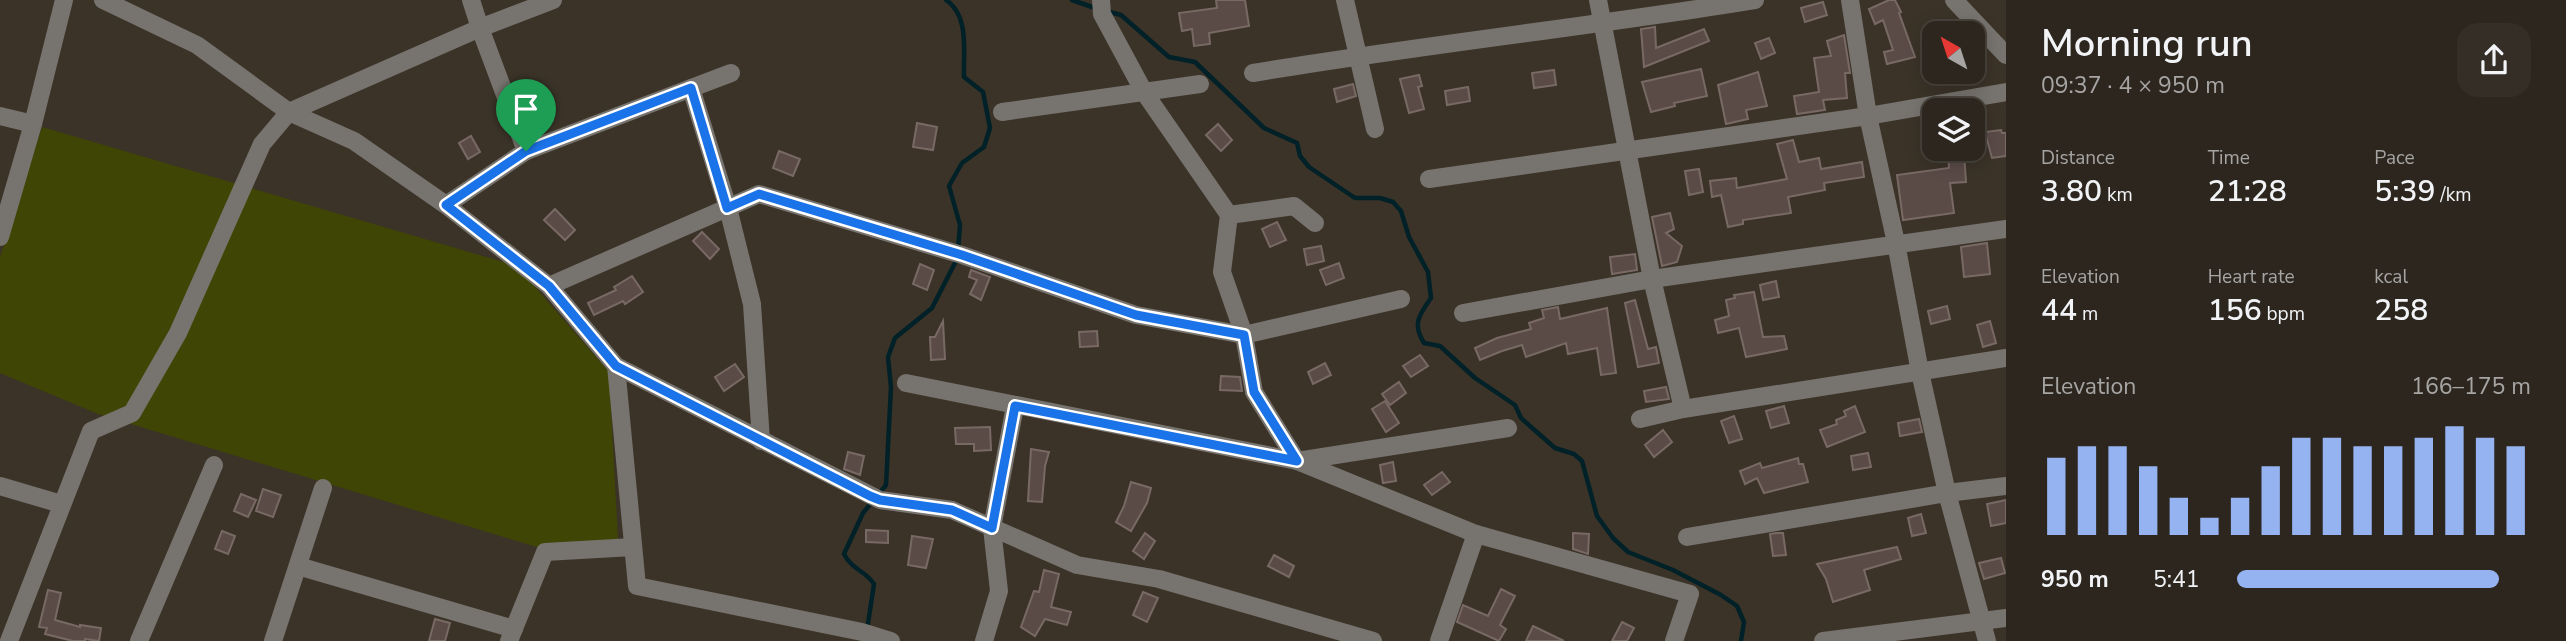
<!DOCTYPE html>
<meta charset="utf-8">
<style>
body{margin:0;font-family:"Nunito Sans",sans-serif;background:#342e27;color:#f1f3f6;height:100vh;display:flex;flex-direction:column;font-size:26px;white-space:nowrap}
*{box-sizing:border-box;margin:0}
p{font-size:23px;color:#a6a5a4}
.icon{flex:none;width:38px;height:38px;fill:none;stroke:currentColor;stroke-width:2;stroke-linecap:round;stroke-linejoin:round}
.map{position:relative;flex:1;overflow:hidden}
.details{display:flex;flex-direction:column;background:#2c261e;width:560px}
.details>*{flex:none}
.needle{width:46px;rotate:321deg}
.buttons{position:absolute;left:1922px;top:21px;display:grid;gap:14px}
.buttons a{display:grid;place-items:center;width:63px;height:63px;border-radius:14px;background:#2c261e;box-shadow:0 4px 18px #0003,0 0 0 2px #48433c;font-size:35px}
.pin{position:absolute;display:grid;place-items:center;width:60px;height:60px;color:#fff;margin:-72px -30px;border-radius:50% 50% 50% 0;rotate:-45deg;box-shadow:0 0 7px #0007}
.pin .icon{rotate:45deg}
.round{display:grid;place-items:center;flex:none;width:74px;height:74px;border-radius:21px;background:#342e27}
.summary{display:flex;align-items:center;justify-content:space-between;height:119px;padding:0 35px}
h1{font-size:38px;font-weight:600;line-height:52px}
.figures{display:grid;grid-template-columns:repeat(3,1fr);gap:10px;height:119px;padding:7px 35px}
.figures div{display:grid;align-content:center}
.figures b{font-size:30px;font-weight:600}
.figures small{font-size:19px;font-weight:400}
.figures p{font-size:19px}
.chart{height:196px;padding:14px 35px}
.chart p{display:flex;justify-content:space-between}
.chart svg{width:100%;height:126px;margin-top:7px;stroke:#95b2f1;stroke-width:6}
ul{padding:0 35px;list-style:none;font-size:23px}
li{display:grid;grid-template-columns:112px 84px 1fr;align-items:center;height:52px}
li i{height:18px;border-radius:9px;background:#95b2f1}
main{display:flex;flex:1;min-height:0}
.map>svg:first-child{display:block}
.green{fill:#3f4505}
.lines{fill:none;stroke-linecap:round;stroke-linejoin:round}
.stream{stroke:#002127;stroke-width:4.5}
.building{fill:#5a4b47;stroke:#796965;stroke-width:2}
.minor{stroke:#77736e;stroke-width:18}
.route-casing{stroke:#fff;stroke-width:14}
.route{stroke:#1a73e8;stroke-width:9}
</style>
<main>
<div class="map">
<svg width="2006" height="641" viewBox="0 0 2006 641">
<rect width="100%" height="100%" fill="#3b3328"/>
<polygon class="green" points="42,127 517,266 609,372 618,539 540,548 98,414 0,373 0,257"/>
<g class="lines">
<g class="stream">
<path d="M946,0C970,16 963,52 964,77L983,92L990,128L984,147L962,163L949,186L960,225L958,250"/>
<polyline points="1072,0 1098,9"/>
<path d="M1106,11L1121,15L1169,57L1195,62L1264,128L1297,143L1300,156L1309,167L1355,198H1380L1393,202L1401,211L1409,237L1428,272L1431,298C1419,315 1412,324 1424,343L1440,346L1475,378L1515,405L1521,418L1555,448L1574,454L1582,461L1597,516L1613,538L1628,552L1673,570L1721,595L1737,606L1744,622L1741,641"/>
<polyline points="878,495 886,485 891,387 888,357 895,338 932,308 957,259"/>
<path d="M867,630L874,584C865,570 853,571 844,554L863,513L872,502"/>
</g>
</g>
<g class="building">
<polygon points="1216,0 1245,0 1249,26 1209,33 1210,44 1194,46 1192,29 1182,31 1179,13 1217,8"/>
<polygon points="1889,0 1895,0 1901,12 1899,13 1915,57 1887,64 1884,52 1893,50 1883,20 1875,24 1869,9"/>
<polygon points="1823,2 1827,15 1805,22 1801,8"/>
<polygon points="1655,27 1656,48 1704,29 1709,41 1644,67 1641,29"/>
<polygon points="1844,35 1850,73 1845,73 1847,98 1823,100 1825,110 1797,114 1794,96 1819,92 1814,58 1831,56 1827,41"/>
<polygon points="1769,38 1775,53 1761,59 1755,43"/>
<polygon points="1701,69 1707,96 1674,103 1675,106 1651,112 1642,82"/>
<polygon points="1554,70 1556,85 1534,88 1532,73"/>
<polygon points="1758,72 1767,106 1746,110 1748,119 1726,124 1718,85"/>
<polygon points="1419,75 1422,86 1418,87 1424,109 1409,113 1400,79"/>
<polygon points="1353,84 1356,96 1337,102 1334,89"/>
<polygon points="1468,87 1470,101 1447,105 1445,91"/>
<polygon points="917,123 937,127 933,150 913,147"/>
<polygon points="1218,124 1232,140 1221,151 1206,135"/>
<polygon points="2001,130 2002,133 2006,133 2006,156 1992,158 1985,132"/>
<polygon points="471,136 480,152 468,159 459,143"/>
<polygon points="1793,140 1799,162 1819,158 1821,169 1862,162 1864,177 1824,183 1825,190 1788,197 1791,213 1743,220 1743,224 1728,227 1721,195 1712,197 1710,181 1736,178 1737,188 1787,179 1777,144"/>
<polygon points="779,151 800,159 793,176 773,168"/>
<polygon points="1948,152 1964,152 1966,182 1950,183 1954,213 1903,220 1897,175 1949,168"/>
<polygon points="1699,169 1703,192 1689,195 1685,171"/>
<polygon points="555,209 575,230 565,240 544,220"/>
<polygon points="1670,213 1674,229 1666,233 1682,246 1677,262 1662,266 1652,217"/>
<polygon points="1277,222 1286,240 1270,247 1262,229"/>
<polygon points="702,232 719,249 710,259 693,241"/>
<polygon points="1987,243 1990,274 1964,277 1961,247"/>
<polygon points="1321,246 1324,261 1307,265 1304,249"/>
<polygon points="1635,254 1637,270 1612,274 1610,257"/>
<polygon points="1339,263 1344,278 1326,285 1320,270"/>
<polygon points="920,264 934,270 927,290 913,284"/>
<polygon points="971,270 990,277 981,300 970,294 977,280 969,277"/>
<polygon points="632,276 643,292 625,304 623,301 594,315 588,303 616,290 614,287"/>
<polygon points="1776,281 1779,297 1763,300 1760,285"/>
<polygon points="1754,292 1763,337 1784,336 1787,349 1746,357 1739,328 1718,333 1715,320 1729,316 1726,300 1735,298 1734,295"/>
<polygon points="1635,300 1648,349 1656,347 1659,363 1638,367 1625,303"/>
<polygon points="1947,306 1950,319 1931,324 1928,311"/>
<polygon points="1558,307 1560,319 1607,308 1616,373 1601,375 1597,348 1568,354 1566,343 1526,357 1522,345 1502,351 1480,360 1475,348 1497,338 1531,329 1529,323 1544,318 1542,310"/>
<polygon points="943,321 945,359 931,360 930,337 935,337"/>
<polygon points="1990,321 1996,343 1983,347 1977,325"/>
<polygon points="1097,331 1098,346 1080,347 1079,332"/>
<polygon points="1420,355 1428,366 1411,377 1403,366"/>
<polygon points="1325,363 1331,375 1313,384 1308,372"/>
<polygon points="735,364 744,377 724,391 715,377"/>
<polygon points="1221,376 1240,377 1242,391 1220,390"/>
<polygon points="1399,382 1406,393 1390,405 1382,394"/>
<polygon points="1666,387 1669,399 1646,402 1644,391"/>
<polygon points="1385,401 1399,423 1386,432 1372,409"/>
<polygon points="1784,406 1789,423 1771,428 1766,411"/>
<polygon points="1855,406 1865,432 1827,447 1820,430 1837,424 1836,420 1846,416 1844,411"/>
<polygon points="1734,416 1742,439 1729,443 1721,421"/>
<polygon points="1919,419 1922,432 1900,436 1898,423"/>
<polygon points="990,427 991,450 974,451 974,444 956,444 955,428"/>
<polygon points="1663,430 1672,442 1654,457 1645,445"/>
<polygon points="1031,449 1049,452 1045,466 1042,502 1028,501"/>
<polygon points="848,452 864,456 860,475 844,469"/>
<polygon points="1868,453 1871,467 1853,470 1851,456"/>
<polygon points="1798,458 1799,464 1803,464 1808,482 1764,493 1757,478 1745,484 1740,471 1760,463 1762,468"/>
<polygon points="1393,462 1396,481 1383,483 1380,465"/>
<polygon points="1442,472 1450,482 1432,495 1424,485"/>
<polygon points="1131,482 1151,488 1147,503 1131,531 1116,522 1124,506"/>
<polygon points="263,489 281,495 273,517 256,511"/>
<polygon points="241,494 256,500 248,517 234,511"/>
<polygon points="2006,500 2006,523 1991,526 1987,504"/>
<polygon points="1921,514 1926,533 1912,536 1908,518"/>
<polygon points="866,530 888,531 888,543 866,542"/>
<polygon points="222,531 235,536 228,554 215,549"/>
<polygon points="1145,533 1155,541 1144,559 1133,551"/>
<polygon points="1573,533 1589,534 1588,554 1573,549"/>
<polygon points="1776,533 1783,533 1786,555 1773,556 1770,534"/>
<polygon points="912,536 933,539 926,568 908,565"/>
<polygon points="1897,547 1901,559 1864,570 1870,590 1833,602 1826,579 1817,564"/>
<polygon points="1274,555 1294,566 1289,577 1268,566"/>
<polygon points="2001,558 2005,573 1984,579 1979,563"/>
<polygon points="1044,570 1059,574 1051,607 1071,612 1067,625 1045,619 1035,636 1021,627 1034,591 1039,592"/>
<polygon points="1501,589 1515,596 1500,625 1506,629 1499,641 1457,622 1463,605 1488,616"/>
<polygon points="48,590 61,593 55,620 80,627 80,625 101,628 99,641 85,639 85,641 73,641 45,634 47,628 39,627"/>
<polygon points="1143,592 1158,598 1147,622 1133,615"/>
<polygon points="435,619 450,623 445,641 429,641"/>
<polygon points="1622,622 1634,628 1627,641 1612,641"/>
<polygon points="1533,626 1564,641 1526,641"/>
</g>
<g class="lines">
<g class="minor">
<polyline points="103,0 197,45 289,112 354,141 446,205 549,286 616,366 637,586 862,632 891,641"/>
<polyline points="471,0 480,28 526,151"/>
<polyline points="1101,0 1102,14 1144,92 1229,215 1222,272 1244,335 1254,392 1297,461 1508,428"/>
<polyline points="1345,0 1375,129"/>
<polyline points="1598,0 1652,279 1683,409"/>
<polyline points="1850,0 1868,116 1896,243 1920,372 1947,493 1987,641"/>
<polyline points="1954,0 2006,55"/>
<path d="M1253,73C1420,45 1588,27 1755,0"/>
<polyline points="691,88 728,208 752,304 761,441"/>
<polyline points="1002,112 1200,84"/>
<polyline points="0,116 33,124"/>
<polyline points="1429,179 1868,116 2006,92"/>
<polyline points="446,205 526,151 731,73"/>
<polyline points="1229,215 1294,206 1315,223"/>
<polyline points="0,237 33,124 64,0"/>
<polyline points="549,286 759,194 962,255 1136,315 1244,335 1401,299"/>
<polyline points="1463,313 1652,279 2006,229"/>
<polyline points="616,366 880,500 952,510 1077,565 1159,579 1373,641"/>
<polyline points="906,383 1297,461 1476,534 1690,594 1674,641"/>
<polyline points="1640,419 1683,409 2006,358"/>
<polyline points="0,486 61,504"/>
<polyline points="1687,537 1947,493 2006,486"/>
<polyline points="298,566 514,629"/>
<polyline points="9,641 91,431 132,413 178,333 262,144 289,112 480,28 553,0"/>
<polyline points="139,641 214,465"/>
<polyline points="273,641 323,488"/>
<polyline points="509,641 545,552 633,547"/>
<polyline points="984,641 999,591 992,528 1015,406"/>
<polyline points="1439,641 1476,534"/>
<polyline points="1823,641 2006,618"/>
</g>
</g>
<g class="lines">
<g class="route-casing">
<polygon id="route" points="691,88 727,208 759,194 962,255 1136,315 1244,335 1254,392 1297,461 1015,406 992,528 952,510 880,500 870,496 616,366 549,286 446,205 526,151"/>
</g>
<use href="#route" class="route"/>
</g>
</svg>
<div class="buttons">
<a><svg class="needle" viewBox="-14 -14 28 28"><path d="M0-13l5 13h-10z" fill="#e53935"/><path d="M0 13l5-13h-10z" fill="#a6a5a4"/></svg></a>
<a><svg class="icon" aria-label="layers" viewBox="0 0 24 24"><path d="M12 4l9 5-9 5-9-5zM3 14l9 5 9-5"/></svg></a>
</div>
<div class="pin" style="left:526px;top:151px;background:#1e9e55"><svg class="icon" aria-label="arrive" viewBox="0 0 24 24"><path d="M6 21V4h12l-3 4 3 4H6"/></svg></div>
</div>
<section class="details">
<div class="summary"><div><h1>Morning run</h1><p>09:37 · 4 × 950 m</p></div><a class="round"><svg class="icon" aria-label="share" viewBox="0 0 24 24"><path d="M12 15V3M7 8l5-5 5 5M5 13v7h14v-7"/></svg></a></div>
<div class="figures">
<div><p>Distance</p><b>3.80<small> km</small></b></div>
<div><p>Time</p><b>21:28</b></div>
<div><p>Pace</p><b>5:39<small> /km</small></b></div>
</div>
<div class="figures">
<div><p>Elevation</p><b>44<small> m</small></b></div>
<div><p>Heart rate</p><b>156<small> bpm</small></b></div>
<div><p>kcal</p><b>258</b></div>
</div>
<div class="chart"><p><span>Elevation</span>166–175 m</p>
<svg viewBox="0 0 160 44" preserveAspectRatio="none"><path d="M5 44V17M15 44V13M25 44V13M35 44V20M45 44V31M55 44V38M65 44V31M75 44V20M85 44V10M95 44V10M105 44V13M115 44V13M125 44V10M135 44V6M145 44V10M155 44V13"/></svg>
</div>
<ul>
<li><b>950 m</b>5:41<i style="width:89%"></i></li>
</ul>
</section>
</main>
